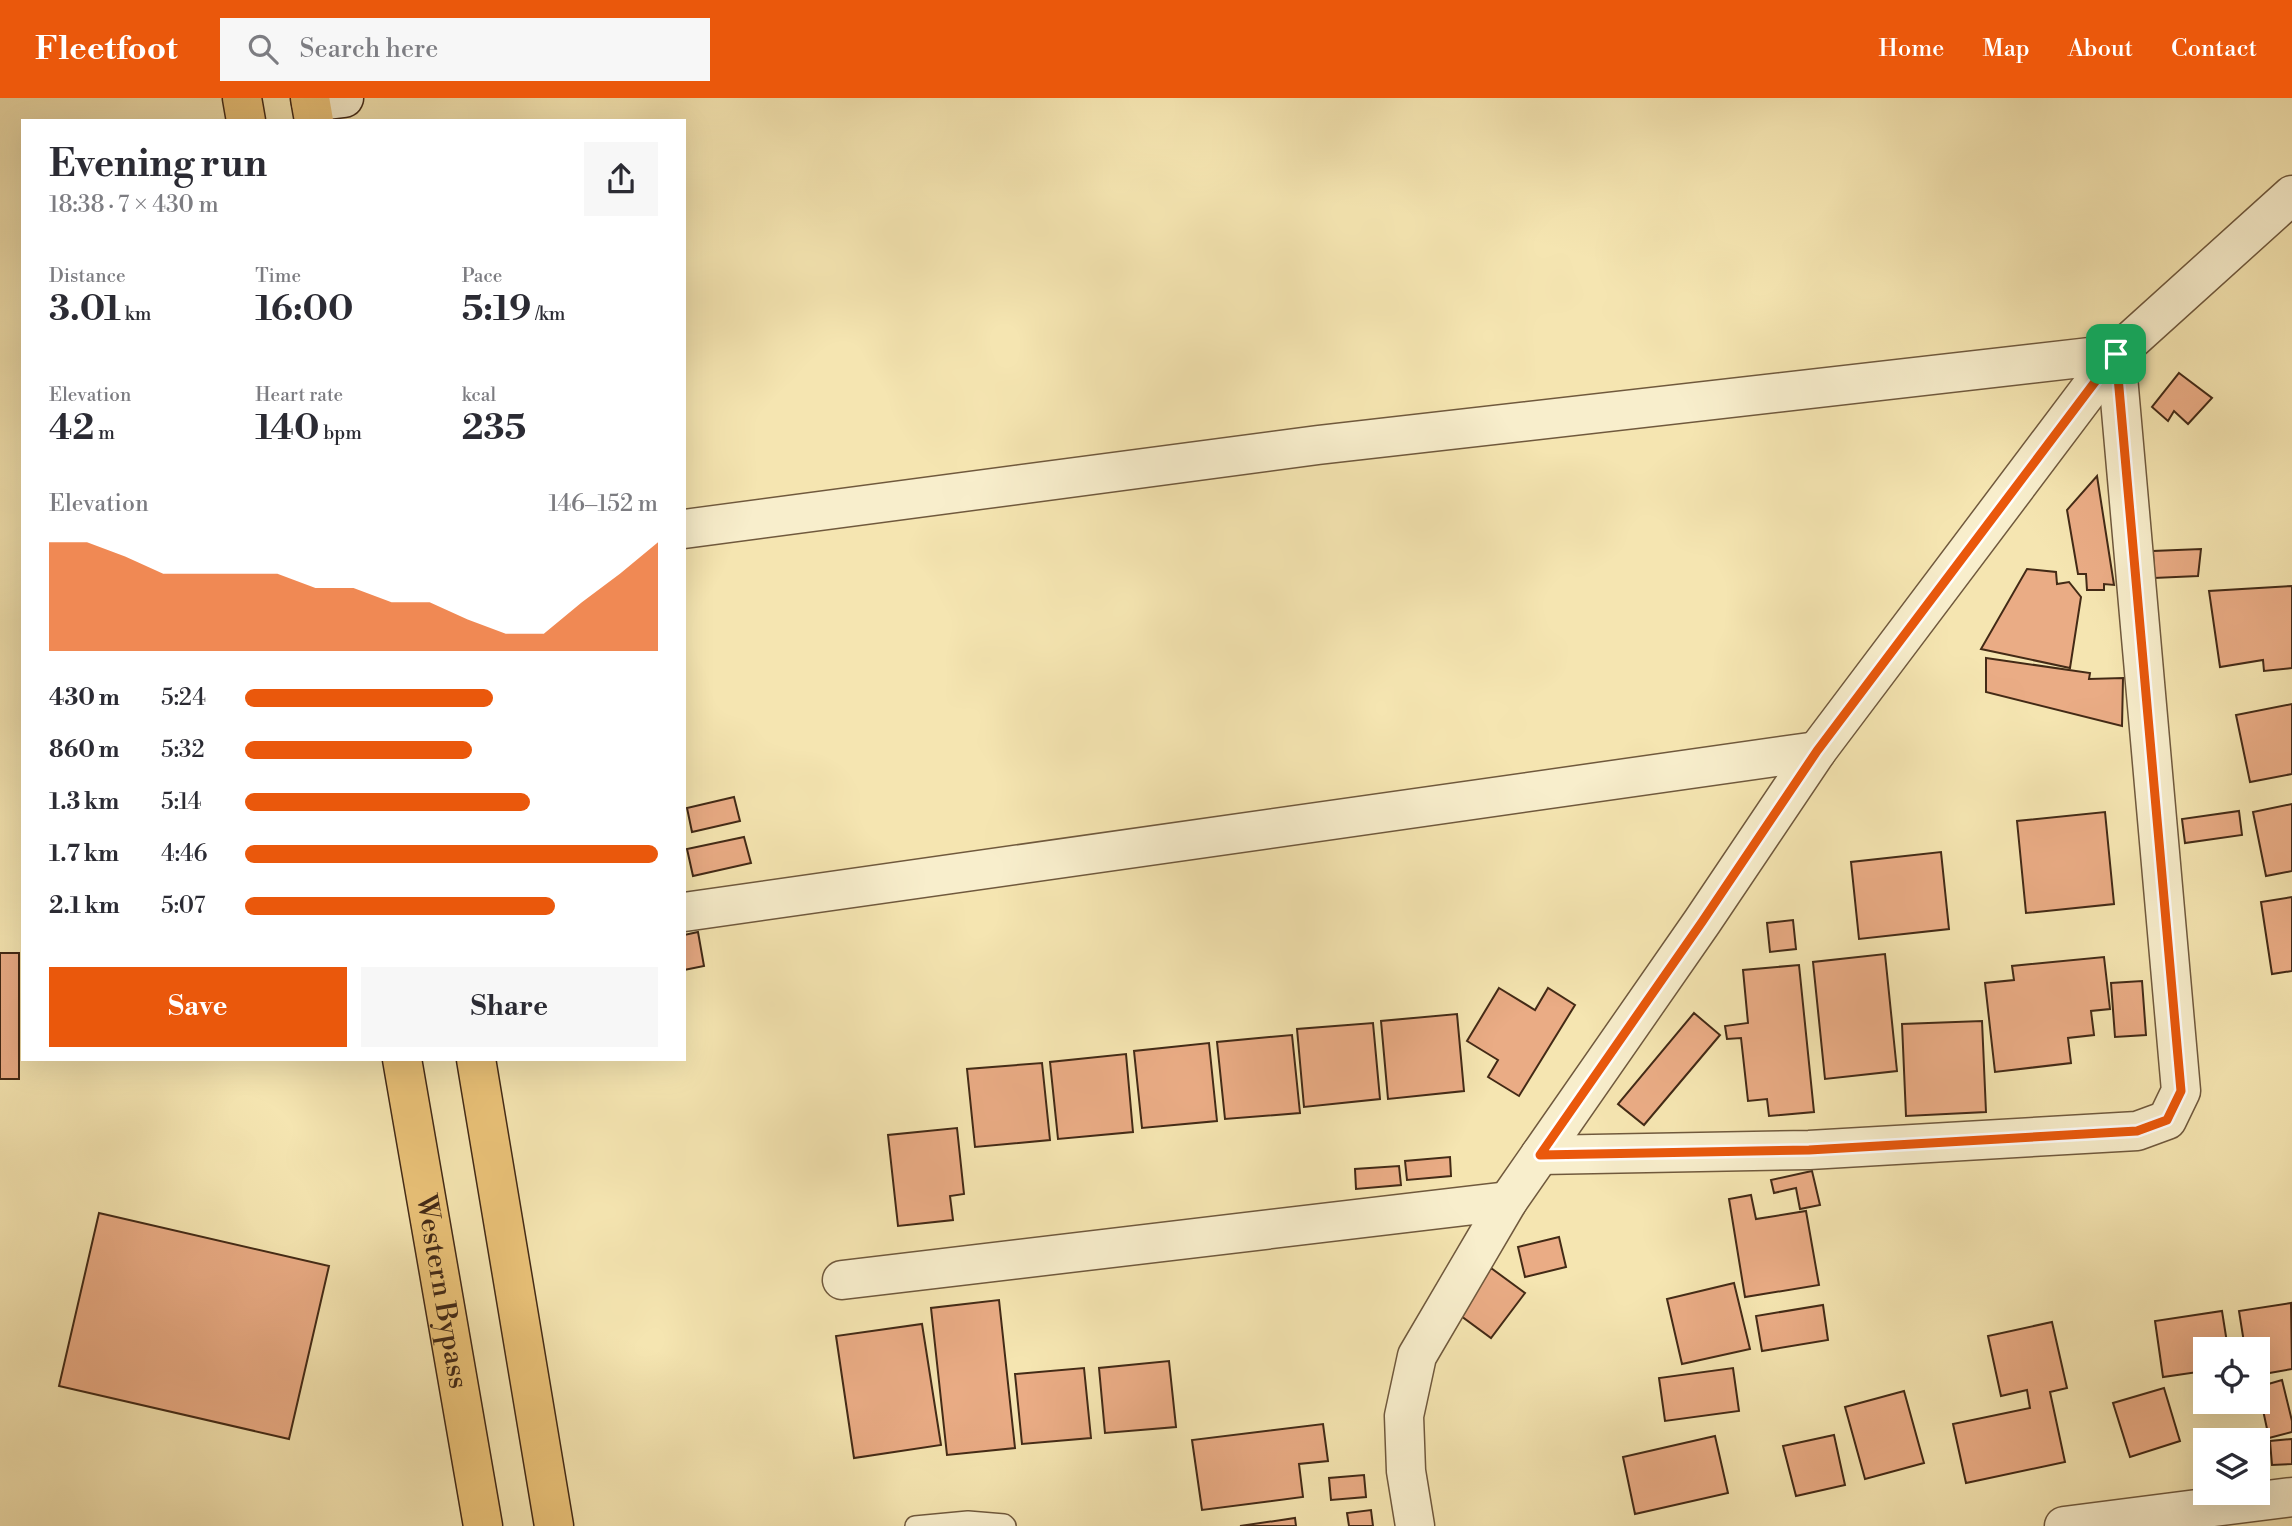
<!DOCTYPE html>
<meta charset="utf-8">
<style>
body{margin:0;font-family:"Libre Bodoni",serif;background:#f7f7f7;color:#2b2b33;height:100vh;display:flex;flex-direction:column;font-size:26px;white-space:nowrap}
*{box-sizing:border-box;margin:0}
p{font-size:23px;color:#7c7c81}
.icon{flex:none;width:38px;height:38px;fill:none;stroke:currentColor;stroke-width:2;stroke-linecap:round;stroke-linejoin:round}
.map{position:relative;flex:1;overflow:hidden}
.side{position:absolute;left:21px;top:21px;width:665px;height:942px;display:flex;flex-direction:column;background:#fff;border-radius:0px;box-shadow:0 7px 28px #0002}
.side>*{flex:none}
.tools{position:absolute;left:2193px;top:1239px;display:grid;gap:14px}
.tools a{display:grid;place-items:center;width:77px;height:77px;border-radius:0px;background:#fff;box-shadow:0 7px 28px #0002;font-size:35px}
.pin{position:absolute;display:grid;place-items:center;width:60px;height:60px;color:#fff;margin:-30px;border-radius:14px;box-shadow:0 4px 10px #0006}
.round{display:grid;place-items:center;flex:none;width:74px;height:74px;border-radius:0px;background:#f7f7f7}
.head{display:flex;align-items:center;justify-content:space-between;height:119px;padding:0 28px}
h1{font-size:38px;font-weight:800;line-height:52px}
.metrics{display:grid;grid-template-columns:repeat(3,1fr);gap:10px;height:119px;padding:7px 28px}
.metrics div{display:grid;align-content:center}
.metrics b{font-size:35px;font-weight:800}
.metrics small{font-size:19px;font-weight:400}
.metrics p{font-size:19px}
.chart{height:196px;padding:14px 28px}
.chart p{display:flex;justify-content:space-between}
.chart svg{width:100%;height:126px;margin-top:7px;fill:#ea580c;opacity:.7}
.action{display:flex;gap:14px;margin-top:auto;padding:14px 28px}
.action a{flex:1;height:80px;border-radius:0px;background:#ea580c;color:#fff;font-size:28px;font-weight:800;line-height:80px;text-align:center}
.action a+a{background:#f7f7f7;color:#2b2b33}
ul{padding:0 28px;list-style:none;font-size:23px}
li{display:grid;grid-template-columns:112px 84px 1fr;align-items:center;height:52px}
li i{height:18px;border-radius:9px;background:#ea580c}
header{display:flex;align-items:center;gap:42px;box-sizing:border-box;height:98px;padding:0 35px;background:#ea580c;color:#fff}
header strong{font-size:33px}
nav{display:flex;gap:38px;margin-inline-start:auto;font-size:24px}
.search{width:490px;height:63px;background:#f7f7f7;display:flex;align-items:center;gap:18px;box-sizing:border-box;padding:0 24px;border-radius:0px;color:#7c7c81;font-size:26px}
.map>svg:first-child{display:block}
.building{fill:#eaac85;stroke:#432a16;stroke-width:2}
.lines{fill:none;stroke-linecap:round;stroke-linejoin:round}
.lane-casing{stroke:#70593d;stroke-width:22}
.street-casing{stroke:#70593d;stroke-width:41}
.secondary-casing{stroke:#432a16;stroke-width:41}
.primary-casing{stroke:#432a16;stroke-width:41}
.lane{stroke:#f8eecc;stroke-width:19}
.street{stroke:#f8eecc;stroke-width:38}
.secondary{stroke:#f8eecc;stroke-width:38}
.primary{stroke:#eac278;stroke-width:38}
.route-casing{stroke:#fff;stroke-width:14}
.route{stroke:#ea580c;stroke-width:9}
.labels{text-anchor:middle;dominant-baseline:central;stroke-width:5;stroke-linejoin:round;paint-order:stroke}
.street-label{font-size:28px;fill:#432a16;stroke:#f8eecc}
</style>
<header>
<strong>Fleetfoot</strong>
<div class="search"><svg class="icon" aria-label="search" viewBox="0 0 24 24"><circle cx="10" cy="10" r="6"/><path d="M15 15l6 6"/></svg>Search here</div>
<nav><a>Home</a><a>Map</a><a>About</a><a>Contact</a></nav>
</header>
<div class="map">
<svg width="2292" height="1428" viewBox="0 0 2292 1428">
<rect width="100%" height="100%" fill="#f5e5b1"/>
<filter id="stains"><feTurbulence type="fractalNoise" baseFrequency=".00286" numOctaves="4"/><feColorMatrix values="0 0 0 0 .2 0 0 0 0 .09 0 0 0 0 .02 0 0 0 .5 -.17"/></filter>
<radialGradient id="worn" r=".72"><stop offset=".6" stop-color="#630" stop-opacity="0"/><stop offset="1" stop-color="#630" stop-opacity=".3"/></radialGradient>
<g class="building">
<polygon points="2179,275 2212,300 2188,326 2174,313 2168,323 2152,309"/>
<polygon points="2097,378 2114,487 2104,486 2104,492 2087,492 2086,476 2078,476 2067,412"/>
<polygon points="2201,451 2198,478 2154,480 2153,453"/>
<polygon points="2027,471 2056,474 2057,486 2069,484 2081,499 2070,570 1981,551"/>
<polygon points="2292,488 2292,570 2264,573 2263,562 2220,569 2209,493"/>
<polygon points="1986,560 2090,575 2089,581 2123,580 2122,628 1986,594"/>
<polygon points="2292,606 2292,676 2250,684 2236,617"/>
<polygon points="734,699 740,723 692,734 687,710"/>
<polygon points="2292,706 2292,773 2266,778 2253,714"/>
<polygon points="2239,713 2242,737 2185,745 2182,721"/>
<polygon points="2105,714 2114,806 2026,815 2017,723"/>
<polygon points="744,739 751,765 693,778 687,751"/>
<polygon points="1941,754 1949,831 1859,841 1851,764"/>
<polygon points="2292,799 2292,873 2272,876 2261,804"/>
<polygon points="1793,822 1796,851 1770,854 1767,825"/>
<polygon points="698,834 704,868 684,872 684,837"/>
<rect x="0" y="855" width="19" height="126"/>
<polygon points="1885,856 1897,973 1825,981 1813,864"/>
<polygon points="2104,859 2110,911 2091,913 2094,937 2068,940 2071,965 1995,974 1985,885 2014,882 2012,868"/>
<polygon points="1799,867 1814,1014 1769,1018 1767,1001 1748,1003 1741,940 1727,941 1725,928 1748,925 1743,872"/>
<polygon points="2142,883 2146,937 2115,939 2111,885"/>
<polygon points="1499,890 1535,912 1548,890 1575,907 1519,998 1488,979 1498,962 1467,943"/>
<polygon points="1694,915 1720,937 1644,1027 1618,1006"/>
<polygon points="1457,916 1464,993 1388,1001 1381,923"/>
<polygon points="1982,923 1986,1014 1906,1018 1902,926"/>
<polygon points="1373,925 1380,1001 1304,1009 1297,931"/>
<polygon points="1292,937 1300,1015 1225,1021 1217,944"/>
<polygon points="1209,945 1217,1023 1142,1030 1134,953"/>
<polygon points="1126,956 1133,1034 1058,1041 1050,964"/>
<polygon points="1042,965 1050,1042 975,1049 967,971"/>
<polygon points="957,1030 964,1096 950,1098 953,1122 898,1128 888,1037"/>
<polygon points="1450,1059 1451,1078 1407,1082 1405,1063"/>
<polygon points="1399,1068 1401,1087 1356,1091 1355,1071"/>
<polygon points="1812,1073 1820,1107 1800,1111 1796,1090 1774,1095 1771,1082"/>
<polygon points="1751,1097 1756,1121 1806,1113 1819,1187 1745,1199 1729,1101"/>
<polygon points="99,1115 329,1168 289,1341 59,1288"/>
<polygon points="1559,1139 1566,1169 1525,1179 1518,1149"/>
<polygon points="1491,1170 1525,1195 1491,1240 1457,1215"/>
<polygon points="1734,1185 1750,1251 1682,1266 1667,1201"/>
<polygon points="999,1202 1015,1350 947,1357 931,1210"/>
<polygon points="2291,1205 2292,1271 2258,1277 2258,1251 2245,1251 2239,1213"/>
<polygon points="1823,1207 1828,1242 1762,1253 1756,1218"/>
<polygon points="2222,1213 2228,1251 2205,1251 2205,1273 2163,1279 2155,1223"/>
<polygon points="2052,1224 2067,1290 2050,1294 2065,1364 1966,1385 1953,1326 2030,1310 2027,1292 2001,1298 1988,1238"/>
<polygon points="922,1226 941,1347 854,1360 836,1238"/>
<polygon points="1169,1263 1176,1329 1105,1335 1099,1270"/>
<polygon points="1084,1270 1091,1340 1022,1346 1015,1276"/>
<polygon points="1733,1270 1739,1313 1665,1323 1659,1280"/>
<polygon points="2282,1282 2292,1323 2292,1334 2269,1340 2258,1289"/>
<polygon points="2164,1290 2180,1343 2130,1359 2113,1305"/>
<polygon points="1904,1293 1924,1365 1865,1381 1845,1309"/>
<polygon points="1323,1326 1328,1363 1299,1366 1303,1399 1202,1412 1192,1342"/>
<polygon points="1834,1337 1845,1387 1796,1398 1783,1348"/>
<polygon points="1715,1338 1728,1395 1635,1416 1623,1359"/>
<polygon points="2292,1341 2292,1366 2272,1367 2270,1343"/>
<polygon points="1364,1377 1366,1399 1331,1402 1329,1380"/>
<polygon points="1371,1412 1373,1428 1349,1428 1347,1415"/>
<polygon points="1295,1420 1296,1428 1240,1428"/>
</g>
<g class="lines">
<g class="lane-casing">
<polyline id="lane" points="915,1428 968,1423 1004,1426 1006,1428"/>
</g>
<g class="street-casing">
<g id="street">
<polyline points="684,431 1318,347 2116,256 2181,993 2167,1022 2137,1033 1809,1052 1540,1057"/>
<polyline points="684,814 1817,653"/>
<polyline points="842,1182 1508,1103"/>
<polyline points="1415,1428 1406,1373 1404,1318 1417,1258 1508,1103 1702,824 1817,653 2116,256 2292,97"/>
<polyline points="2064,1428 2292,1399"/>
</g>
</g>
<g class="secondary-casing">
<polyline id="secondary" points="311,4 344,0"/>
</g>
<g class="primary-casing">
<g id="primary">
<polyline points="242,0 246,23"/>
<polyline points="310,0 314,23"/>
<path id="s1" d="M402,961L483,1428"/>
<polyline points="476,961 554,1428"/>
</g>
</g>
<use href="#lane" class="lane"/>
<use href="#street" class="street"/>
<use href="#secondary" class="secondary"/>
<use href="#primary" class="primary"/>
</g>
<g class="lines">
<g class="route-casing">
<polygon id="route" points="2116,256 2181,993 2167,1022 2137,1033 1809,1052 1540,1057 1702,824 1817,653"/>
</g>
<use href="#route" class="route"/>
</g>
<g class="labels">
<g class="street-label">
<text stroke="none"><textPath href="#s1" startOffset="236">Western Bypass</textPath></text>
</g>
</g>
<rect width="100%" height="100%" filter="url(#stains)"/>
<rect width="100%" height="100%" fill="url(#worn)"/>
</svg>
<div class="tools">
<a><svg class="icon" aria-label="locate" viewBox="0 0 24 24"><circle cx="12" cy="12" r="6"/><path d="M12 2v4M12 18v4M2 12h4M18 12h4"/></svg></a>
<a><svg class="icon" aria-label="layers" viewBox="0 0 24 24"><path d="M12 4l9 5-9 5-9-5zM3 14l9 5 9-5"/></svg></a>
</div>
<div class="pin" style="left:2116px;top:256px;background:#1e9e55"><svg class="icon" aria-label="arrive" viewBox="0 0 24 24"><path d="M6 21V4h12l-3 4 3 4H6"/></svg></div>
<section class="side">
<div class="head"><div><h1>Evening run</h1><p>18:38 · 7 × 430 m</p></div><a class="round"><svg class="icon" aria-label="share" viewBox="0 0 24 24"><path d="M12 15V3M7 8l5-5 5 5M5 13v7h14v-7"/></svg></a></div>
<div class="metrics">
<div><p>Distance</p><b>3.01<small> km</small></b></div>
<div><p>Time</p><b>16:00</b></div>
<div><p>Pace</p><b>5:19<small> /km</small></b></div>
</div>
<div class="metrics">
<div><p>Elevation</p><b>42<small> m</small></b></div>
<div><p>Heart rate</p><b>140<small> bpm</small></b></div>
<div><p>kcal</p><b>235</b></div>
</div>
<div class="chart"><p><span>Elevation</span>146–152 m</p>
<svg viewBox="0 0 160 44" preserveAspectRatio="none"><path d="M0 44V6L10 6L20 11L30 17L40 17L50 17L60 17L70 22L80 22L90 27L100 27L110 33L120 38L130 38L140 27L150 17L160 6V44z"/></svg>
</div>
<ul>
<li><b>430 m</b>5:24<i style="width:60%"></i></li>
<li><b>860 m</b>5:32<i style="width:55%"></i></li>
<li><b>1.3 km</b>5:14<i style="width:69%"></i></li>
<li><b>1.7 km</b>4:46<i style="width:100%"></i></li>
<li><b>2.1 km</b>5:07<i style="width:75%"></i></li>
</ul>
<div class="action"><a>Save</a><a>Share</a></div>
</section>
</div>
